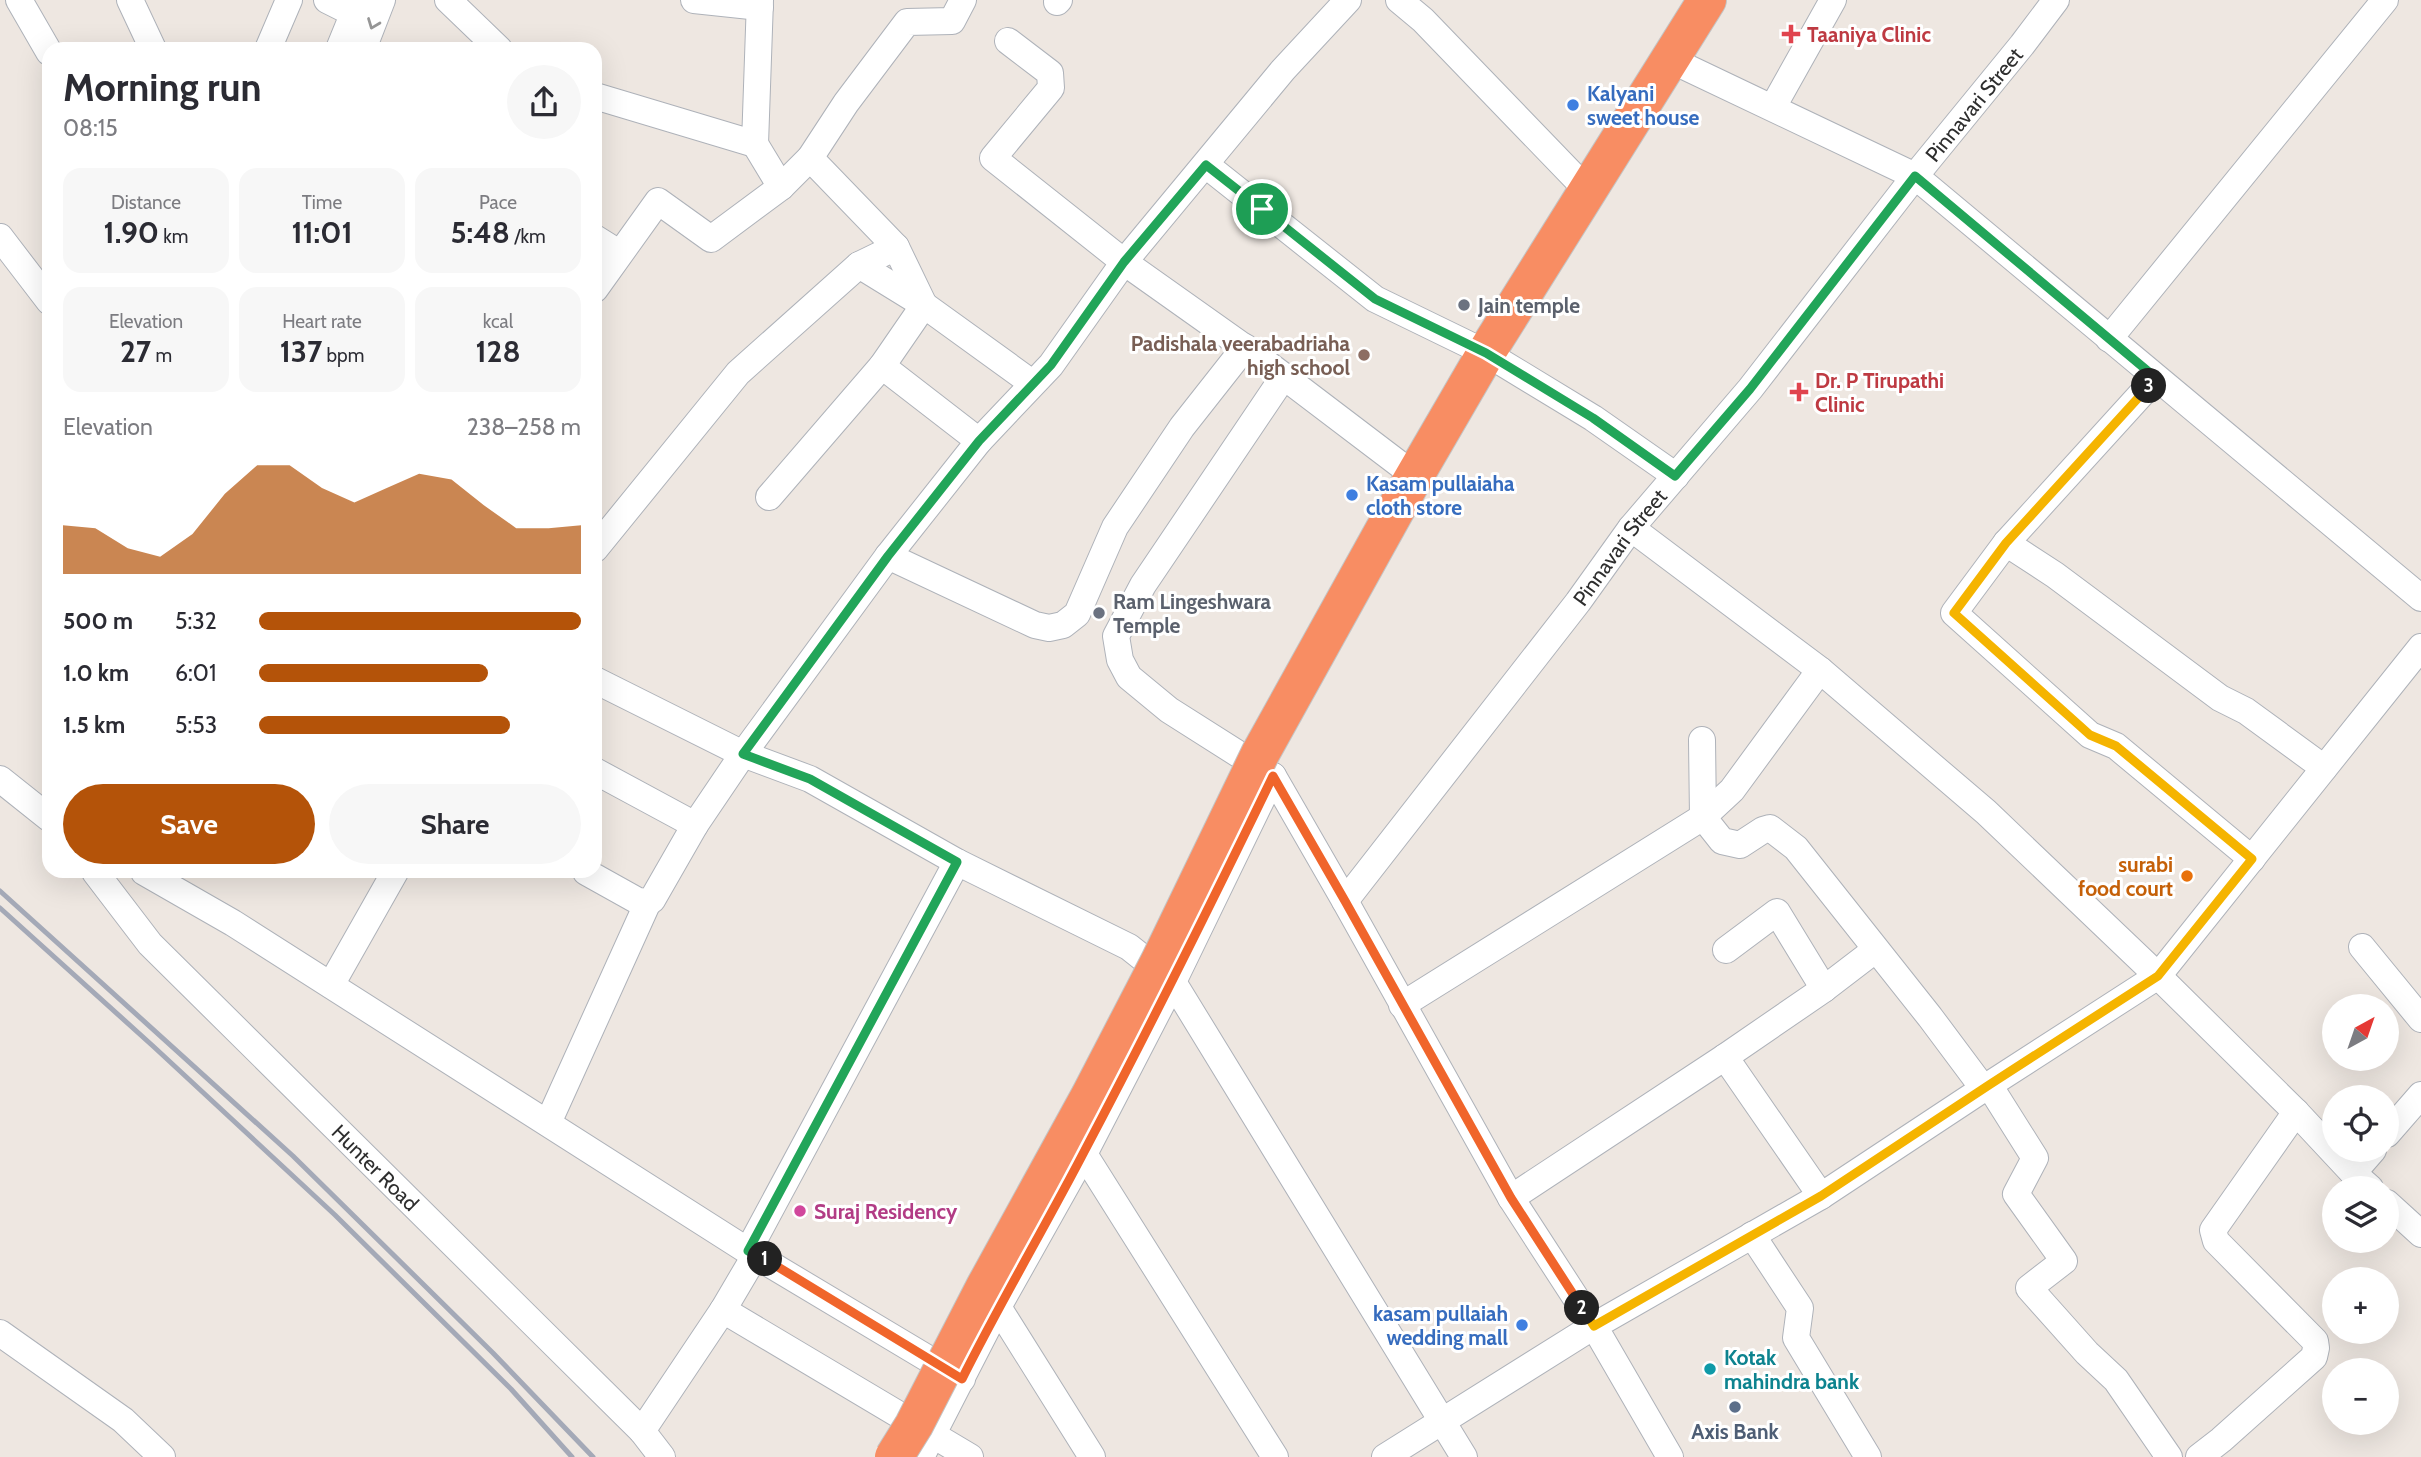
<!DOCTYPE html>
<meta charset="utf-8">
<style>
body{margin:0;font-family:Cabin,sans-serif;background:#f7f7f7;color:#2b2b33;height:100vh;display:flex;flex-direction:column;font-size:26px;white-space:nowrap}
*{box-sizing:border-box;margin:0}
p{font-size:23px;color:#7c7c81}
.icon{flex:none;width:38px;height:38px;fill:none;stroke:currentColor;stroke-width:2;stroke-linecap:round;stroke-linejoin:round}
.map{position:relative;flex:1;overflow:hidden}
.sheet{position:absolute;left:42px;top:42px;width:560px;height:836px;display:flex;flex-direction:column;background:#fff;border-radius:21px;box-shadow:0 7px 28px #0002}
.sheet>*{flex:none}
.needle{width:46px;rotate:40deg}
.fabs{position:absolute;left:2322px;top:994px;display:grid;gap:14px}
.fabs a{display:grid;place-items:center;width:77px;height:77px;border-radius:50%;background:#fff;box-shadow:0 7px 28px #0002;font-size:35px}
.pin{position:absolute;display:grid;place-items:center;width:60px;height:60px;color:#fff;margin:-30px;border:4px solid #fff;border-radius:50%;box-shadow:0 2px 7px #0007}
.km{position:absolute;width:35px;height:35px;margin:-18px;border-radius:50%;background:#222;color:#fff;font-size:19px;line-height:35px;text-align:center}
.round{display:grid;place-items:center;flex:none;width:74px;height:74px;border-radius:37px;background:#f7f7f7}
.overview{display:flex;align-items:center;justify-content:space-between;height:119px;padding:0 21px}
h1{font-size:38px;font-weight:700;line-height:52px}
.stats{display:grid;grid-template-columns:repeat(3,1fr);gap:10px;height:119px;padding:7px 21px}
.stats div{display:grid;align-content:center;border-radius:18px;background:#f7f7f7;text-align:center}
.stats b{font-size:30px;font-weight:700}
.stats small{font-size:19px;font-weight:400}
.stats p{font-size:19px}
.chart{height:196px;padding:14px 21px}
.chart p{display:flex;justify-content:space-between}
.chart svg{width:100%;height:126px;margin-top:7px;fill:#b45309;opacity:.7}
.button{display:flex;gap:14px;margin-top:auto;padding:14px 21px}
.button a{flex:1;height:80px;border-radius:42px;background:#b45309;color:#fff;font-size:28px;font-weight:700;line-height:80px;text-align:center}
.button a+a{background:#f7f7f7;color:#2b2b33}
ul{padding:0 21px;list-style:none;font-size:23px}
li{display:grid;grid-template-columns:112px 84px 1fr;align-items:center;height:52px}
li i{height:18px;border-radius:9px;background:#b45309}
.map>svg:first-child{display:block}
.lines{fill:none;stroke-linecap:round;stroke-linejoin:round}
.minor-casing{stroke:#aeb2b9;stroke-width:28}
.highway-casing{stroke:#c4c4c4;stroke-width:40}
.minor{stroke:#fff;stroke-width:26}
.highway{stroke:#f88d63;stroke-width:38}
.rail{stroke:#a4a9b7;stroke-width:5}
.highway-bridge-casing{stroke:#c4c4c4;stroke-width:40;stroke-linecap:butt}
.highway-bridge{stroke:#f88d63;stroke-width:38}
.oneway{stroke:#969696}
.split-1-casing{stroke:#fff;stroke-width:14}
.split-2-casing{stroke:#fff;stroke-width:14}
.split-3-casing{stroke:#fff;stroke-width:14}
.split-4-casing{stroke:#fff;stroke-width:14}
.split-1{stroke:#22a559;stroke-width:9}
.split-2{stroke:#f0652b;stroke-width:9}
.split-3{stroke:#f5b400;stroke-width:9}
.split-4{stroke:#22a559;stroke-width:9}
.health-dot{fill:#e0444e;stroke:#fff;stroke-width:2.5}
.shop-dot{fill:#3f7fe0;stroke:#fff;stroke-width:2.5}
.worship-dot{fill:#6b7280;stroke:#fff;stroke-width:2.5}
.education-dot{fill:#8d6e63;stroke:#fff;stroke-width:2.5}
.food-dot{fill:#e8710a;stroke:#fff;stroke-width:2.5}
.hotel-dot{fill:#d1479c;stroke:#fff;stroke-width:2.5}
.culture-dot{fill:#0f9aa8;stroke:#fff;stroke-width:2.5}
.service-dot{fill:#5c6f8a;stroke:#fff;stroke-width:2.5}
.labels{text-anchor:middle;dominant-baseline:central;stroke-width:6;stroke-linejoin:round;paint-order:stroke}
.health-label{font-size:21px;font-weight:bold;fill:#be3a42;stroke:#fff;text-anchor:start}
.shop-label{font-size:21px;font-weight:bold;fill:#366cbe;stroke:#fff;text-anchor:start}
.street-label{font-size:21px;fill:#2e2e2e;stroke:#fff}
.worship-label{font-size:21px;font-weight:bold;fill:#5b616d;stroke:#fff;text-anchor:start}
.education-label{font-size:21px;font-weight:bold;fill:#785e54;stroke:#fff;text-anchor:end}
.food-label{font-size:21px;font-weight:bold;fill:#c56008;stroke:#fff;text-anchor:end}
.hotel-label{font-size:21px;font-weight:bold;fill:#b23c85;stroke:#fff;text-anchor:start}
.culture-label{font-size:21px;font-weight:bold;fill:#0d838f;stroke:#fff;text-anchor:start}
.service-label{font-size:21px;font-weight:bold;fill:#4e5e75;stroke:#fff}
</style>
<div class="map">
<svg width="2421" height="1457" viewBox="0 0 2421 1457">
<rect width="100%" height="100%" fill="#eee7e1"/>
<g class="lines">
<g class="minor-casing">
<g id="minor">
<polyline points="19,0 49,52"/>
<polyline points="130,0 153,49"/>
<polyline points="327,0 341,7 355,10"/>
<polyline points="448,0 499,49"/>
<polyline points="694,0 760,7"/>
<polyline points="1399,0 1423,20 1588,191"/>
<polyline points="1057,2 1059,0"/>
<polyline points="1008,41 1050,73 1051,88 993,158 1124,262 1265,362 1415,476"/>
<polyline points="268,49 289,0"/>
<polyline points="339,49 359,0"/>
<polyline points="363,49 382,0"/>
<polyline points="1669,59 1915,176 2421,598"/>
<polyline points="595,96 755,144 760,0"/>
<polyline points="1773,107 1833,0"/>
<polyline points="755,144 781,187"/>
<polyline points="1206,165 1375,299 1486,353 1593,418 1676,476"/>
<polyline points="0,237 49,301"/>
<polyline points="595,238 619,253"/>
<polyline points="859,265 924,305 1032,383"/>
<polyline points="595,289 658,201 711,239 781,187 810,158 846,103 907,22 952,21 963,0"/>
<polyline points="2109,339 2385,0"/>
<polyline points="882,366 979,441"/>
<polyline points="1284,376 1143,585 1116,636 1120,660 1129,677 1169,710 1273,776 1345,901 1511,1198 1594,1326 1385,1457"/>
<polyline points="2156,378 2006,543 1954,613 2090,735 2116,746 2252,859"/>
<polyline points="769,497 882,366 924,305 896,247 810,158"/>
<polyline points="1631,528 1820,670 1986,812 2158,976 2296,1112 2353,1173 2370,1188"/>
<polyline points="2006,543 2055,575 2220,698 2246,711 2324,768"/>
<polyline points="595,549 738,373 859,265 896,247"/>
<polyline points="888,556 1035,625 1049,628 1063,625 1077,614 1115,527 1182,427 1245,347"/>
<polyline points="595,680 743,754 810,779 957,862 1129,947 1173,982 1464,1457"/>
<polyline points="1702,740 1703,817 1722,841 1740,845 1763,830 1770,828 1796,848 1930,1017 1983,1088"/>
<polyline points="595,771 695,825"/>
<polyline points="0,779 49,818"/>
<path id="s1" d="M95,872L150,944L642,1431L662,1457"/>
<polyline points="144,872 233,923 748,1251 962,1379"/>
<polyline points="586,872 638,901 648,902 652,900 695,825 743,754 888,556 979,441 1051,365 1124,262 1283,70 1348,0"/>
<path id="s2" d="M1345,901L1578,602L1631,528L1750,389L1915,176L2022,45L2056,0"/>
<polyline points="2362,947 2421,1019"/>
<polyline points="1726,950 1777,912 1824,989 1875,950"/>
<polyline points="331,985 395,872"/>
<polyline points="1402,1005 1703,817 1732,790 1820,670"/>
<polyline points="1725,1057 1821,1196"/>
<polyline points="1989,1085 2035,1158 2016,1194 2064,1261 2029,1288 2087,1353 2116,1380 2169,1457"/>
<polyline points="548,1123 648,902"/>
<polyline points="2387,1134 2421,1095"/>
<polyline points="1084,1154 1275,1457"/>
<polyline points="2353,1173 2373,1150"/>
<polyline points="1511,1198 1725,1057 1824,989"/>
<polyline points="2387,1203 2421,1234"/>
<polyline points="1752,1235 1800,1308 1796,1338 1868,1457"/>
<polyline points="748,1251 957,862"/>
<polyline points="998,1307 1092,1457"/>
<polyline points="723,1310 970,1457"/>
<polyline points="0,1333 123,1420 162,1457"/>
<polyline points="642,1431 723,1310 756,1254"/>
<polyline points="921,1457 998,1307 1084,1154 1173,982 1273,776"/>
<polyline points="1670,1457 1594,1326 1821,1196 1989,1085 2158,976 2421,647"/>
<polyline points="2199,1457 2221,1440 2314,1357 2316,1348 2315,1341 2216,1241 2213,1230 2296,1112"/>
</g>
</g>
<g class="highway-casing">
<polyline id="highway" points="1407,489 1486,353 1707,0"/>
</g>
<use href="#minor" class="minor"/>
<use href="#highway" class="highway"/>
<g class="rail">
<polyline points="0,891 293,1156 493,1353 593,1457"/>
<polyline points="0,908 154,1047 335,1215 511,1389 572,1457"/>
</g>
<g class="highway-bridge-casing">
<polyline id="highway-bridge" points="894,1457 914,1425 985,1287 1090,1096 1160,961 1260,754 1407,489"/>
</g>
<use href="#highway-bridge" class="highway-bridge"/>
</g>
<defs><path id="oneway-chevron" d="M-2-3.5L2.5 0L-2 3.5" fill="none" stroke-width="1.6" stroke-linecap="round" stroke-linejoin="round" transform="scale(1.75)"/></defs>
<use class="oneway" href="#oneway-chevron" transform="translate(373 24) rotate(111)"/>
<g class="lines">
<g class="split-1-casing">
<polyline id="split-1" points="765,1259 748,1251 957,862 810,779 743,754 888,556 979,441 1051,365 1124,262 1206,165 1262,209"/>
</g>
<g class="split-2-casing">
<path id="split-2" d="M765,1259L962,1379C1001,1301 1045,1227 1085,1150C1150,1027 1212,902 1273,776L1345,901L1511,1198L1582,1308"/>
</g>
<g class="split-3-casing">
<polyline id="split-3" points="1582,1308 1594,1326 1821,1196 1989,1085 2158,976 2252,859 2116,746 2090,735 1954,613 2006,543 2149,386"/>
</g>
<g class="split-4-casing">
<polyline id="split-4" points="1262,209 1375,299 1486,353 1593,418 1675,476 1750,389 1915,176 2156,378 2149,386"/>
</g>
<use href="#split-1" class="split-1"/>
<use href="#split-2" class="split-2"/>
<use href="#split-3" class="split-3"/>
<use href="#split-4" class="split-4"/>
</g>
<g class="health-dot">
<path d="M1787.5 23.5h7v7h7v7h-7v7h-7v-7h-7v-7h7z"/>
<path d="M1795.5 381.5h7v7h7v7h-7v7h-7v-7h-7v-7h7z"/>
</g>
<g class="shop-dot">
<circle cx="1573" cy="105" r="7"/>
<circle cx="1352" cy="495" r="7"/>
<circle cx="1522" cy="1325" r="7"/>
</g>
<g class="worship-dot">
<circle cx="1464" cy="305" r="7"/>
<circle cx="1099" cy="613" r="7"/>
</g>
<circle class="education-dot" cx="1364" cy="355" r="7"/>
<circle class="food-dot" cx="2187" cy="876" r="7"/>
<circle class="hotel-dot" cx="800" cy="1211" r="7"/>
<circle class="culture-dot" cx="1710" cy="1369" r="7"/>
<circle class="service-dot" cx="1735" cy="1407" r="7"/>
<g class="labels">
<g class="health-label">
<text x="1807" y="34">Taaniya Clinic</text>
<text x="1815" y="380">Dr. P Tirupathi<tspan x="1815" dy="24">Clinic</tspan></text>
</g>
<g class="shop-label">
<text x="1587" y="93">Kalyani<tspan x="1587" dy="24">sweet house</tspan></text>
<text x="1366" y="483">Kasam pullaiaha<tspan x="1366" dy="24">cloth store</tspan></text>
<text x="1508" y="1313" text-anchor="end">kasam pullaiah<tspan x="1508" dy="24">wedding mall</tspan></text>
</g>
<g class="street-label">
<text stroke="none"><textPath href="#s2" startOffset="1015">Pinnavari Street</textPath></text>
<text stroke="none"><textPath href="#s2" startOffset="448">Pinnavari Street</textPath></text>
<text stroke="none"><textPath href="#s1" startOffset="408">Hunter Road</textPath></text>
</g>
<g class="worship-label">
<text x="1478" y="305">Jain temple</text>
<text x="1113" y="601">Ram Lingeshwara<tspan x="1113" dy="24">Temple</tspan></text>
</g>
<g class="education-label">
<text x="1350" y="343">Padishala veerabadriaha<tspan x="1350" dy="24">high school</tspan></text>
</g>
<g class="food-label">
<text x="2173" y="864">surabi<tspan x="2173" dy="24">food court</tspan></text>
</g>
<g class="hotel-label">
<text x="814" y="1211">Suraj Residency</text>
</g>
<g class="culture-label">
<text x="1724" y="1357">Kotak<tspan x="1724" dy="24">mahindra bank</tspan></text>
</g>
<g class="service-label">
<text x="1735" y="1431">Axis Bank</text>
</g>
</g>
</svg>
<div class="fabs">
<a><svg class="needle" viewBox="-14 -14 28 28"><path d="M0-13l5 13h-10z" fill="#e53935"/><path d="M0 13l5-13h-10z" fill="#7c7c81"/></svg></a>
<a><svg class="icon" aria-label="locate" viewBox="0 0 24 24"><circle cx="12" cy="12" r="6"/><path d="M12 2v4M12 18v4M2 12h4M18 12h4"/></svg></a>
<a><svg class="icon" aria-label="layers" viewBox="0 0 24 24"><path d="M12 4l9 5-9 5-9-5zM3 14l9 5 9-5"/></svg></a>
<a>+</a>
<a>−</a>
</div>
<div class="pin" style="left:1262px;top:209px;background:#1e9e55"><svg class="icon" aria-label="arrive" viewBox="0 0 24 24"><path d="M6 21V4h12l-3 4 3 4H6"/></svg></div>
<b class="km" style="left:765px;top:1259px">1</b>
<b class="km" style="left:1582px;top:1308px">2</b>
<b class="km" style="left:2149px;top:386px">3</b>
<section class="sheet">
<div class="overview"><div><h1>Morning run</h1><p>08:15</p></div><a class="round"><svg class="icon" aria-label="share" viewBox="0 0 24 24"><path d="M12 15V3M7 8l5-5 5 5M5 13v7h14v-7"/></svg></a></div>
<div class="stats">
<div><p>Distance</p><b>1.90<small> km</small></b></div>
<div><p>Time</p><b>11:01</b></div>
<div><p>Pace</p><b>5:48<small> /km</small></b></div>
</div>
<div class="stats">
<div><p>Elevation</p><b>27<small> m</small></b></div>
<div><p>Heart rate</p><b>137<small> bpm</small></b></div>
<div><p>kcal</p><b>128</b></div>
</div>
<div class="chart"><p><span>Elevation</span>238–258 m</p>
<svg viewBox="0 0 160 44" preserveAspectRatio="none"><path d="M0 44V27L10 28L20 35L30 38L40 30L50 16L60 6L70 6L80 14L90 19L100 14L110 9L120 11L130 20L140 28L150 28L160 27V44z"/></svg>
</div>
<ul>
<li><b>500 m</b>5:32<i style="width:100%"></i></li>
<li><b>1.0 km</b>6:01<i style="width:71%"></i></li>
<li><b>1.5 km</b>5:53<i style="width:78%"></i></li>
</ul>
<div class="button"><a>Save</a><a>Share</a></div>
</section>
</div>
